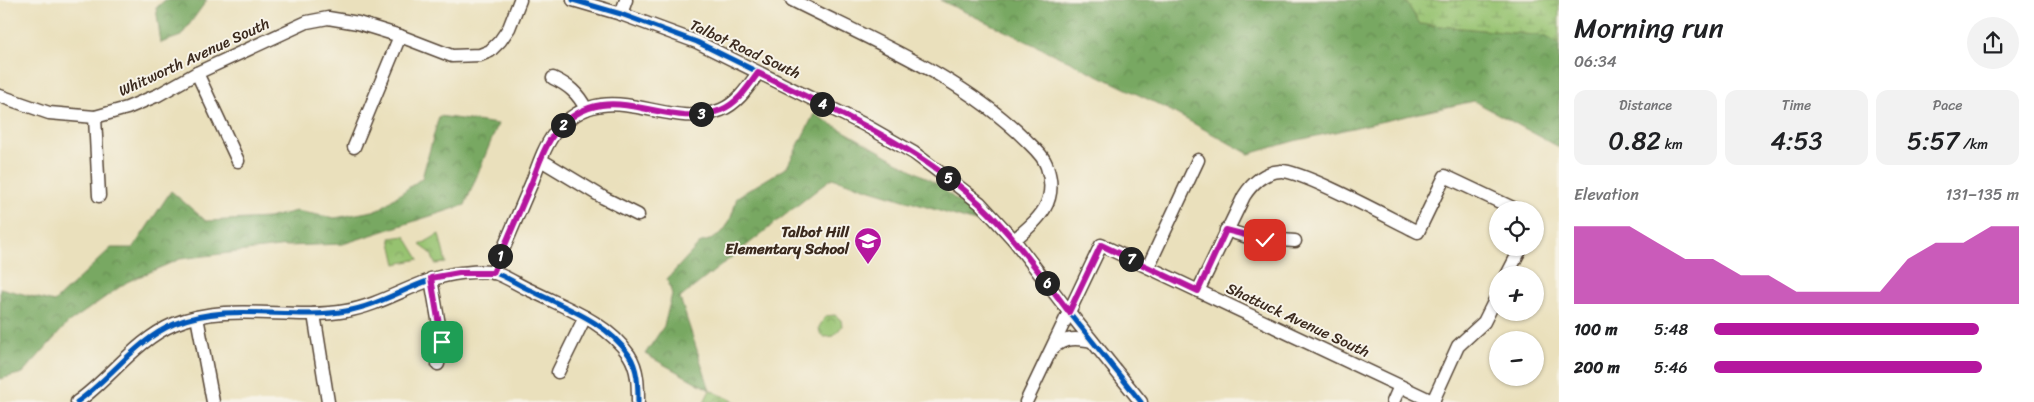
<!DOCTYPE html>
<meta charset="utf-8">
<style>
body{margin:0;font-family:Sriracha,sans-serif;background:#f2f2f2;color:#202124;height:100vh;display:flex;flex-direction:column;font-size:19px;white-space:nowrap}
*{box-sizing:border-box;margin:0}
p{font-size:16px;color:#757577}
.icon{flex:none;width:28px;height:28px;fill:none;stroke:currentColor;stroke-width:2;stroke-linecap:round;stroke-linejoin:round}
.map{position:relative;flex:1;overflow:hidden}
.side{display:flex;flex-direction:column;background:#fff;width:475px}
.side>*{flex:none}
.fabs{position:absolute;left:1489px;top:201px;display:grid;gap:10px}
.fabs a{display:grid;place-items:center;width:55px;height:55px;border-radius:50%;background:#fff;box-shadow:0 1px 4px #0004;font-size:25px}
.pin{position:absolute;display:grid;place-items:center;width:42px;height:42px;color:#fff;margin:-21px;border-radius:10px;box-shadow:0 2px 8px #0006}
.km{position:absolute;width:25px;height:25px;margin:-12px;border-radius:50%;background:#222;color:#fff;font-size:14px;line-height:25px;text-align:center}
.round{display:grid;place-items:center;flex:none;width:52px;height:52px;border-radius:26px;background:#f2f2f2}
.summary{display:flex;align-items:center;justify-content:space-between;height:85px;padding:0 15px}
h1{font-size:28px;font-weight:600;line-height:38px}
.stats{display:grid;grid-template-columns:repeat(3,1fr);gap:8px;height:85px;padding:5px 15px}
.stats div{display:grid;align-content:center;border-radius:12px;background:#f2f2f2;text-align:center}
.stats b{font-size:25px;font-weight:600}
.stats small{font-size:14px;font-weight:400}
.stats p{font-size:14px}
.chart{height:140px;padding:10px 15px}
.chart p{display:flex;justify-content:space-between}
.chart svg{width:100%;height:90px;margin-top:5px;fill:#b5179e;opacity:.7}
ul{padding:0 15px;list-style:none;font-size:16px}
li{display:grid;grid-template-columns:80px 60px 1fr;align-items:center;height:38px}
li i{height:12px;border-radius:6px;background:#b5179e}
main{display:flex;flex:1;min-height:0}
.map>svg:first-child{display:block}
.forest{fill:url(#forest-crowns);stroke:#5a6940}
.wetland{fill:url(#wetland-marsh);stroke:#687647}
.park{fill:url(#park-crowns);stroke:#687647}
.lines{fill:none;stroke-linecap:round;stroke-linejoin:round}
.minor-casing{stroke:#554536;stroke-width:15}
.minor{stroke:#fff;stroke-width:12}
.cycleway-casing{stroke:#f7f3e8;stroke-width:8}
.cycleway{stroke:#0057b8;stroke-width:5}
.route-casing{stroke:#fff;stroke-width:10}
.route{stroke:#b5179e;stroke-width:6}
.labels{text-anchor:middle;dominant-baseline:central;stroke-width:4;stroke-linejoin:round;paint-order:stroke}
.street-label{font-size:15px;fill:#3b2a1e;stroke:#f7f3e8}
.poi-label{font-size:15px;font-weight:bold;fill:#3b2a1e;stroke:#f7f3e8;text-anchor:end}
</style>
<main>
<div class="map">
<svg width="1559" height="402" viewBox="0 0 1559 402">
<defs>
<pattern id="forest-crowns" width="20" height="18" patternUnits="userSpaceOnUse" patternTransform="scale(1.25)"><rect width="20" height="18" fill="#78a862"/><path d="M2 6a3 3 0 1 1 6 0M12 15a3 3 0 1 1 6 0" fill="none" stroke="#648950"/></pattern>
<pattern id="wetland-marsh" width="20" height="14" patternUnits="userSpaceOnUse" patternTransform="scale(1.25)"><rect width="20" height="14" fill="#96c270"/><path d="M1 5h8M5 5V1M11 12h8M15 12V8" fill="none" stroke="#7c9e5b"/></pattern>
<pattern id="park-crowns" width="20" height="18" patternUnits="userSpaceOnUse" patternTransform="scale(1.25)"><rect width="20" height="18" fill="#96c270"/><path d="M2 6a3 3 0 1 1 6 0M12 15a3 3 0 1 1 6 0" fill="none" stroke="#7c9e5b"/></pattern>
</defs>
<rect width="100%" height="100%" fill="#f7f3e8"/>
<filter id="ink" filterUnits="userSpaceOnUse"><feTurbulence type="fractalNoise" baseFrequency=".02" numOctaves="2"/><feDisplacementMap in="SourceGraphic" scale="10" xChannelSelector="R" yChannelSelector="G"/><feConvolveMatrix kernelMatrix="1 2 1 2 8 2 1 2 1" color-interpolation-filters="sRGB"/></filter>
<filter id="wash" filterUnits="userSpaceOnUse"><feTurbulence type="fractalNoise" baseFrequency=".0096" numOctaves="4" result="noise"/><feDisplacementMap in="SourceGraphic" scale="20" xChannelSelector="R" yChannelSelector="G"/><feGaussianBlur stdDeviation="1.12" result="paint"/><feColorMatrix in="noise" values="0 0 0 0 0 0 0 0 0 0 0 0 0 0 0 0 0 1.4 0 .05"/><feComposite in="paint" operator="in"/></filter>
<g filter="url(#wash)">
<rect width="100%" height="100%" fill="#eae0bc"/>
<g class="forest">
<polygon points="165,0 207,0 181,36 161,43 156,8"/>
<polygon points="940,0 1405,0 1420,24 1546,36 1559,44 1559,147 1474,101 1294,141 1249,154 1160,105"/>
<path d="M814,114L937,184L988,226L832,178L680,298L710,390L645,354L664,326L672,294L667,279L701,242C727,238 731,219 737,197L787,167Z"/>
<polygon points="439,116 498,124 465,205 343,244 287,246 180,259 127,282 67,324 23,373 0,379 0,288 54,302 111,248 133,248 171,191 206,221 268,218 296,211 335,218 378,210 422,178"/>
</g>
<polygon class="wetland" points="1405,0 1559,0 1559,44 1545,36 1420,24"/>
<g class="park">
<polygon points="439,234 446,263 435,264 431,253 420,245"/>
<polygon points="405,236 419,259 396,264 390,238"/>
<polygon points="835,315 841,320 842,326 834,336 825,337 820,334 819,327 826,316"/>
<polygon points="710,390 736,402 704,402"/>
</g>
</g>
<g filter="url(#ink)">
<g class="lines">
<g class="minor-casing">
<g id="minor">
<polyline points="573,0 621,14 697,42 863,124 914,153 980,203 1014,240 1069,312 1141,402"/>
<path d="M792,0C873,41 961,76 1026,140C1034,148 1044,156 1047,167C1059,202 1039,219 1014,240"/>
<polyline points="621,14 626,0"/>
<polyline points="197,73 238,161"/>
<path d="M553,78C568,85 578,93 586,109"/>
<polyline points="0,96 49,113 95,117 127,108 158,95 197,73 307,22 328,18 358,23 400,36 452,56 480,55 490,51 500,41 509,28 520,0"/>
<polyline points="95,117 99,196"/>
<polyline points="354,147 400,36"/>
<polyline points="541,160 604,198 638,215"/>
<polyline points="1226,230 1251,238 1295,241"/>
<polyline points="1148,267 1198,160"/>
<path d="M493,273C506,242 519,212 532,182C538,166 544,147 554,134C606,70 663,133 721,110C738,103 748,87 758,73"/>
<polyline points="1507,275 1521,248"/>
<polyline points="431,279 442,342 438,364"/>
<path d="M1198,291L1244,196C1253,182 1264,172 1281,171C1302,170 1393,220 1418,232L1445,176L1517,210"/>
<polyline points="314,314 328,402"/>
<polyline points="197,317 213,402"/>
<path d="M1053,348C1064,337 1077,338 1092,341"/>
<polyline points="558,372 585,317"/>
<polyline points="1433,401 1458,346 1484,322 1498,294"/>
<path d="M77,402C110,379 136,340 174,324C230,301 289,321 346,311C387,304 420,277 461,273C471,272 485,270 495,273C507,277 520,286 532,291C566,308 607,322 629,355C638,369 638,385 638,402"/>
<polyline points="1026,402 1101,245 1434,402"/>
<polyline points="1393,402 1400,386"/>
</g>
</g>
<use href="#minor" class="minor"/>
<g class="cycleway-casing">
<g id="cycleway">
<polyline points="573,0 621,14 697,42 863,124 914,153 980,203 1014,240 1069,312 1141,402"/>
<path d="M77,402C110,379 136,340 174,324C230,301 289,321 346,311C387,304 420,277 461,273C471,272 485,270 495,273C507,277 520,286 532,291C566,308 607,322 629,355C638,369 638,385 638,402"/>
</g>
</g>
<use href="#cycleway" class="cycleway"/>
</g>
</g>
<g class="lines" filter="url(#ink)">
<g class="route-casing">
<path id="route" d="M442,342L431,278L459,273H493C506,242 519,212 532,182C538,166 544,147 554,134C606,70 663,133 721,110C738,103 748,87 758,73C835,111 916,145 980,204C1014,236 1041,275 1069,312L1101,245L1198,291L1226,230L1265,240"/>
</g>
<use href="#route" class="route"/>
</g>
<defs>
<g id="school-pin" transform="scale(1.4375)"><path d="M0 17L-7.5 6A9.5 9.5 0 1 1 7.5 6Z" fill="#b5179e" stroke="#f7f3e8"/><path d="M0-5L7-2L0 1L-7-2ZM-4 1L0 2.5L4 1V4Q0 6-4 4Z" fill="#fff"/></g>
</defs>
<g fill-rule="evenodd">
<use href="#school-pin" x="868" y="241"/>
</g>
<g class="labels">
<g class="street-label">
<text transform="translate(745 49) rotate(25)">Talbot Road South</text>
<text transform="translate(194 57) rotate(-25)">Whitworth Avenue South</text>
<text transform="translate(1298 320) rotate(25)">Shattuck Avenue South</text>
</g>
<g class="poi-label">
<text x="849" y="232">Talbot Hill<tspan x="849" dy="17">Elementary School</tspan></text>
</g>
</g>
</svg>
<div class="fabs">
<a><svg class="icon" aria-label="locate" viewBox="0 0 24 24"><circle cx="12" cy="12" r="6"/><path d="M12 2v4M12 18v4M2 12h4M18 12h4"/></svg></a>
<a>+</a>
<a>−</a>
</div>
<div class="pin" style="left:442px;top:342px;background:#1e9e55"><svg class="icon" aria-label="arrive" viewBox="0 0 24 24"><path d="M6 21V4h12l-3 4 3 4H6"/></svg></div>
<div class="pin" style="left:1265px;top:240px;background:#d93025"><svg class="icon" aria-label="check" viewBox="0 0 24 24"><path d="M5 12l5 5 9-10"/></svg></div>
<b class="km" style="left:500px;top:256px">1</b>
<b class="km" style="left:563px;top:125px">2</b>
<b class="km" style="left:701px;top:114px">3</b>
<b class="km" style="left:822px;top:104px">4</b>
<b class="km" style="left:948px;top:178px">5</b>
<b class="km" style="left:1047px;top:283px">6</b>
<b class="km" style="left:1131px;top:259px">7</b>
</div>
<section class="side">
<div class="summary"><div><h1>Morning run</h1><p>06:34</p></div><a class="round"><svg class="icon" aria-label="share" viewBox="0 0 24 24"><path d="M12 15V3M7 8l5-5 5 5M5 13v7h14v-7"/></svg></a></div>
<div class="stats">
<div><p>Distance</p><b>0.82<small> km</small></b></div>
<div><p>Time</p><b>4:53</b></div>
<div><p>Pace</p><b>5:57<small> /km</small></b></div>
</div>
<div class="chart"><p><span>Elevation</span>131–135 m</p>
<svg viewBox="0 0 160 44" preserveAspectRatio="none"><path d="M0 44V6L10 6L20 6L30 14L40 22L50 22L60 30L70 30L80 38L90 38L100 38L110 38L120 22L130 14L140 14L150 6L160 6V44z"/></svg>
</div>
<ul>
<li><b>100 m</b>5:48<i style="width:87%"></i></li>
<li><b>200 m</b>5:46<i style="width:88%"></i></li>
</ul>
</section>
</main>
